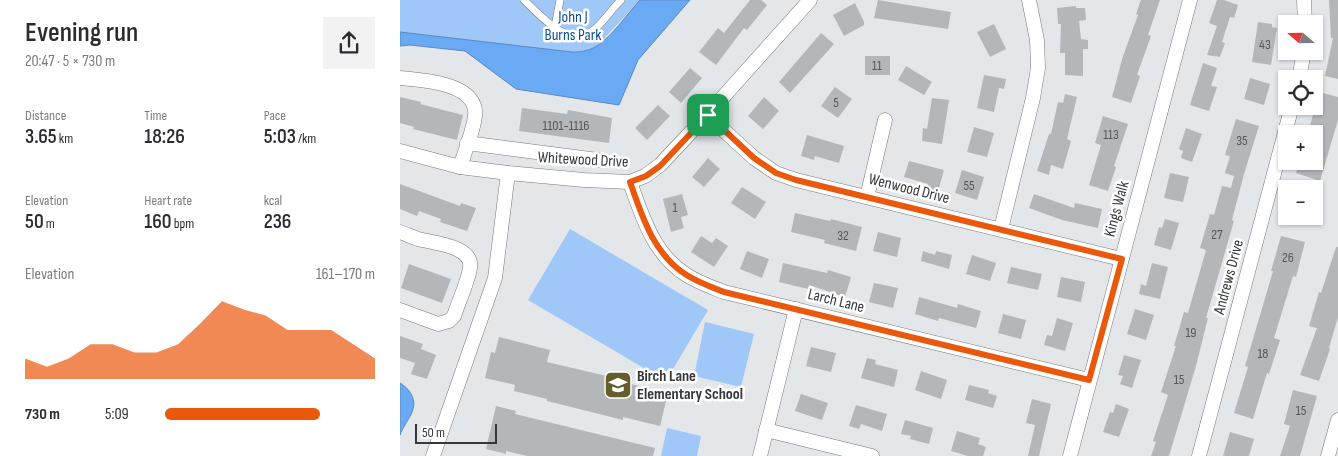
<!DOCTYPE html>
<meta charset="utf-8">
<style>
body{margin:0;font-family:"Sofia Sans Condensed",sans-serif;background:#f2f2f3;color:#2b2b33;height:100vh;display:flex;flex-direction:column;font-size:19px;white-space:nowrap}
*{box-sizing:border-box;margin:0}
p{font-size:16px;color:#7c7c81}
.icon{flex:none;width:28px;height:28px;fill:none;stroke:currentColor;stroke-width:2;stroke-linecap:round;stroke-linejoin:round}
.map{position:relative;flex:1;overflow:hidden}
.side{display:flex;flex-direction:column;background:#fff;width:400px}
.side>*{flex:none}
.needle{width:32px;rotate:290deg}
.fabs{position:absolute;left:878px;top:15px;display:grid;gap:10px}
.fabs a{display:grid;place-items:center;width:45px;height:45px;border-radius:0px;background:#fff;box-shadow:0 1px 4px #0004;font-size:25px}
.scale{position:absolute;left:15px;bottom:12px;width:82px;box-sizing:border-box;padding-left:5px;border:2px solid #363739;border-top:0;font-size:14px;line-height:18px;white-space:nowrap;color:#363739;-webkit-text-stroke:4px #fff;paint-order:stroke}
.pin{position:absolute;display:grid;place-items:center;width:42px;height:42px;color:#fff;margin:-21px;border-radius:10px;box-shadow:0 2px 8px #0006}
.round{display:grid;place-items:center;flex:none;width:52px;height:52px;border-radius:0px;background:#f2f2f3}
.summary{display:flex;align-items:center;justify-content:space-between;height:85px;padding:0 25px}
h1{font-size:28px;font-weight:600;line-height:38px}
.figures{display:grid;grid-template-columns:repeat(3,1fr);gap:8px;height:85px;padding:5px 25px}
.figures div{display:grid;align-content:center}
.figures b{font-size:21px;font-weight:600}
.figures small{font-size:14px;font-weight:400}
.figures p{font-size:14px}
.chart{height:140px;padding:10px 25px}
.chart p{display:flex;justify-content:space-between}
.chart svg{width:100%;height:90px;margin-top:5px;fill:#ea580c;opacity:.7}
ul{padding:0 25px;list-style:none;font-size:16px}
li{display:grid;grid-template-columns:80px 60px 1fr;align-items:center;height:38px}
li i{height:12px;border-radius:6px;background:#ea580c}
main{display:flex;flex:1;min-height:0}
.map>svg:first-child{display:block}
.green{fill:#9fc7f7}
.water{fill:#6aaaf5;stroke:#5a88bd}
.building{fill:#b4b7ba}
.lines{fill:none;stroke-linecap:round;stroke-linejoin:round}
.lane-casing{stroke:#76797c;stroke-width:8}
.street-casing{stroke:#76797c;stroke-width:15}
.lane{stroke:#fff;stroke-width:7}
.street{stroke:#fff;stroke-width:14}
.route-casing{stroke:#fff;stroke-width:10}
.route{stroke:#ea580c;stroke-width:6}
.labels{text-anchor:middle;dominant-baseline:central;stroke-width:5;stroke-linejoin:round;paint-order:stroke}
.number-label{font-size:14px;fill:#565759}
.park-label{font-size:16px;fill:#094f91;stroke:#fff}
.street-label{font-size:16px;fill:#363739;stroke:#fff}
.poi-label{font-size:16px;font-weight:bold;fill:#363739;stroke:#fff;text-anchor:start}
</style>
<main>
<section class="side">
<div class="summary"><div><h1>Evening run</h1><p>20:47 · 5 × 730 m</p></div><a class="round"><svg class="icon" aria-label="share" viewBox="0 0 24 24"><path d="M12 15V3M7 8l5-5 5 5M5 13v7h14v-7"/></svg></a></div>
<div class="figures">
<div><p>Distance</p><b>3.65<small> km</small></b></div>
<div><p>Time</p><b>18:26</b></div>
<div><p>Pace</p><b>5:03<small> /km</small></b></div>
</div>
<div class="figures">
<div><p>Elevation</p><b>50<small> m</small></b></div>
<div><p>Heart rate</p><b>160<small> bpm</small></b></div>
<div><p>kcal</p><b>236</b></div>
</div>
<div class="chart"><p><span>Elevation</span>161–170 m</p>
<svg viewBox="0 0 160 44" preserveAspectRatio="none"><path d="M0 44V34L10 38L20 34L30 27L40 27L50 31L60 31L70 27L80 17L90 6L100 10L110 13L120 20L130 20L140 20L150 27L160 34V44z"/></svg>
</div>
<ul>
<li><b>730 m</b>5:09<i style="width:74%"></i></li>
</ul>
</section>
<div class="map">
<svg width="938" height="456" viewBox="0 0 938 456">
<rect width="100%" height="100%" fill="#e4e7ea"/>
<g class="green">
<polygon points="0,0 240,0 197,46 188,50 172,52 0,32"/>
<polygon points="170,229 308,310 266,381 128,300"/>
<polygon points="305,322 354,334 341,387 294,376"/>
<polygon points="267,428 301,436 297,456 261,456"/>
</g>
<g class="water">
<path d="M240,0H290L238,60L219,105L116,89L65,51L10,45L0,46V32L172,52C179,52 188,51 195,47C210,39 228,13 240,0Z"/>
<path d="M0,383C5,386 8,389 11,394C20,409 5,421 0,435Z"/>
</g>
<g class="building">
<polygon points="350,0 361,0 367,5 347,30 344,28 316,65 299,52 318,28 324,33"/>
<polygon points="478,0 551,12 548,29 474,18"/>
<polygon points="741,0 760,0 748,35 751,36 737,75 740,76 731,103 712,97 723,56 738,15 736,14"/>
<polygon points="817,0 824,0 838,5 834,18 830,17 822,42 825,43 820,57 807,55 817,26 809,23"/>
<polygon points="929,0 938,0 938,79 925,76 933,38 931,38"/>
<polygon points="455,3 464,22 464,25 444,36 433,15"/>
<polygon points="676,6 676,8 685,8 686,20 679,21 681,39 688,40 688,49 683,49 683,76 665,75 665,53 660,53 661,24 658,24 657,8"/>
<polygon points="858,22 872,24 872,27 877,28 871,65 852,62"/>
<polygon points="594,24 606,49 590,57 577,32"/>
<polygon points="421,33 434,44 390,93 379,82"/>
<rect x="465" y="56" width="25" height="19"/>
<polygon points="803,63 817,68 811,86 817,87 809,111 790,105"/>
<polygon points="506,66 532,82 524,95 498,80"/>
<polygon points="290,68 302,78 281,103 269,92"/>
<polygon points="584,75 606,79 604,89 599,88 594,112 577,108"/>
<polygon points="850,78 870,84 864,105 844,99"/>
<polygon points="435,87 452,99 438,118 421,106"/>
<polygon points="919,92 938,97 938,120 920,181 896,173 900,161 914,161 914,127 910,126"/>
<polygon points="665,94 677,97 667,139 671,141 663,169 651,165 649,175 637,171 649,134 651,134 658,102 663,103"/>
<polygon points="0,97 21,102 20,104 63,115 57,140 13,129 14,127 0,123"/>
<polygon points="364,97 379,111 363,129 348,116"/>
<polygon points="532,98 549,100 542,144 522,141 523,128 527,129"/>
<polygon points="258,105 270,116 247,140 235,128"/>
<polygon points="122,108 167,114 168,110 212,118 209,143 119,131"/>
<polygon points="703,116 728,124 714,166 716,167 708,191 689,185 701,145 695,143"/>
<polygon points="836,119 859,126 844,174 832,220 834,221 806,318 808,318 796,366 769,456 751,456 756,442 753,441 768,395 761,392 776,346 774,346 784,312 788,313 806,250 800,248 810,214 814,215 822,186 831,188 834,176 825,173 830,156 825,155"/>
<polygon points="574,127 594,133 587,157 567,152"/>
<polygon points="786,128 802,134 792,162 781,158 783,151 779,149"/>
<polygon points="407,135 444,146 439,163 415,156 414,160 401,156"/>
<polygon points="308,158 320,169 304,187 292,177"/>
<polygon points="509,161 544,170 538,191 527,189 528,184 504,177"/>
<polygon points="562,170 584,177 577,200 555,193"/>
<polygon points="770,173 789,177 783,202 764,198"/>
<polygon points="0,184 60,206 61,203 76,208 67,231 40,222 41,219 19,211 17,216 0,209"/>
<polygon points="342,187 366,202 355,219 331,203"/>
<polygon points="282,194 288,215 281,217 284,228 271,232 263,199"/>
<polygon points="634,194 674,208 675,203 702,209 698,228 662,220 629,208"/>
<polygon points="395,213 430,221 431,219 462,227 456,251 424,243 425,240 391,232"/>
<polygon points="765,219 779,223 771,250 754,245 759,227 762,228"/>
<polygon points="478,232 501,238 497,257 473,251"/>
<polygon points="301,236 312,243 316,238 328,246 314,267 291,252"/>
<polygon points="881,236 905,242 896,277 893,276 874,338 880,340 869,374 867,373 853,419 834,413 848,367 845,366 873,271 871,271"/>
<polygon points="936,247 938,247 938,317 929,348 930,349 919,381 900,375 917,328 909,326 919,292 921,293"/>
<polygon points="347,251 369,259 362,278 340,269"/>
<polygon points="523,251 535,255 536,251 552,255 549,269 521,261"/>
<polygon points="572,255 596,263 590,281 566,274"/>
<polygon points="383,263 427,273 428,270 451,277 445,297 409,285 408,289 379,282"/>
<polygon points="752,263 768,267 760,299 739,294 741,284 746,286"/>
<polygon points="9,264 51,279 42,303 1,288"/>
<polygon points="611,267 642,274 638,290 607,283"/>
<polygon points="661,277 685,282 681,302 657,297"/>
<polygon points="474,283 498,288 493,308 469,302"/>
<polygon points="519,297 557,308 558,304 581,311 576,328 539,318 538,321 515,314"/>
<polygon points="735,309 754,315 746,340 727,334"/>
<polygon points="603,314 626,320 621,339 598,333"/>
<polygon points="657,318 673,323 665,351 644,345 647,335 652,336"/>
<polygon points="0,336 23,344 21,349 36,355 27,379 11,374 15,363 0,358"/>
<polygon points="99,337 150,350 147,362 232,382 231,384 268,393 260,426 223,417 223,420 147,401 147,399 114,391 115,385 85,378 91,352 95,353"/>
<polygon points="411,347 436,353 431,372 406,366"/>
<polygon points="724,355 741,360 732,388 720,384 723,376 718,375"/>
<polygon points="467,358 476,360 475,364 498,370 494,387 461,378"/>
<polygon points="521,371 547,380 541,399 515,390"/>
<polygon points="569,385 589,390 588,393 597,396 593,408 565,400"/>
<polygon points="893,390 917,396 900,456 880,456 890,426 884,424"/>
<polygon points="401,394 428,403 422,420 395,411"/>
<polygon points="632,399 651,404 639,456 628,456 635,425 626,423"/>
<polygon points="716,404 729,409 719,437 703,432 710,412 713,413"/>
<polygon points="456,405 487,414 482,431 461,424 459,429 449,426"/>
<polygon points="96,406 116,411 115,414 255,448 253,456 127,456 106,451 106,454 86,449"/>
<polygon points="505,420 533,428 529,444 510,439 511,436 501,434"/>
<polygon points="557,431 580,438 578,444 586,447 583,456 568,456 551,451"/>
<polygon points="830,432 854,439 849,456 823,456"/>
</g>
<g class="lines">
<g class="lane-casing">
<g id="lane">
<path d="M124,0C141,16 170,51 195,29C204,21 212,9 221,0"/>
<polyline points="155,27 160,0"/>
</g>
</g>
<g class="street-casing">
<g id="street">
<polyline points="904,0 905,24"/>
<path d="M0,78C20,80 71,82 75,110C77,121 64,154 60,167"/>
<polyline points="899,79 904,51"/>
<polyline points="307,115 354,158 376,173 396,180 721,259"/>
<polyline points="67,143 198,160"/>
<polyline points="0,151 60,167 108,173 184,180 230,182 245,176 260,165 307,115 410,0"/>
<path d="M230,182C242,216 253,253 285,274C297,282 311,287 324,292L689,380"/>
<polyline points="467,197 485,120"/>
<polyline points="601,229 633,98 638,68 637,40 629,0"/>
<path d="M0,232C6,234 12,237 18,239C33,243 74,246 70,268C68,282 58,303 54,316L49,321L38,324L0,310"/>
<polyline points="366,430 472,456"/>
<polyline points="33,456 95,278 108,173"/>
<polyline points="360,456 396,309"/>
<polyline points="670,456 790,0"/>
<polyline points="799,456 892,106"/>
<polyline points="928,456 938,420"/>
</g>
</g>
<use href="#lane" class="lane"/>
<use href="#street" class="street"/>
</g>
<g class="lines">
<g class="route-casing">
<path id="route" d="M308,115L354,158L376,173L396,180L722,259L689,380L324,292C311,287 297,282 285,274C253,253 242,216 230,182L246,176L260,166Z"/>
</g>
<use href="#route" class="route"/>
</g>
<defs>
<g id="school-square" transform="scale(1.4375)"><rect x="-9" y="-9" width="18" height="18" rx="4" fill="#645e2b" stroke="#fff"/><path d="M0-5L7-2L0 1L-7-2ZM-4 1L0 2.5L4 1V4Q0 6-4 4Z" fill="#fff"/></g>
</defs>
<g fill-rule="evenodd">
<use href="#school-square" x="218" y="385"/>
</g>
<g class="labels">
<g class="number-label">
<text x="865" y="44">43</text>
<text x="477" y="65">11</text>
<text x="436" y="102">5</text>
<text x="166" y="125">1101-1116</text>
<text x="711" y="134">113</text>
<text x="842" y="140">35</text>
<text x="569" y="185">55</text>
<text x="275" y="207">1</text>
<text x="817" y="234">27</text>
<text x="443" y="235">32</text>
<text x="888" y="257">26</text>
<text x="791" y="332">19</text>
<text x="863" y="353">18</text>
<text x="779" y="379">15</text>
<text x="901" y="410">15</text>
</g>
<g class="park-label">
<text x="173" y="17">John J<tspan x="173" dy="18">Burns Park</tspan></text>
</g>
<g class="street-label">
<text transform="translate(183 160) rotate(3)">Whitewood Drive</text>
<text transform="translate(509 189) rotate(14)">Wenwood Drive</text>
<text transform="translate(717 209) rotate(-75)">Kings Walk</text>
<text transform="translate(829 277) rotate(-75)">Andrews Drive</text>
<text transform="translate(436 301) rotate(14)">Larch Lane</text>
</g>
<g class="poi-label">
<text x="237" y="376">Birch Lane<tspan x="237" dy="18">Elementary School</tspan></text>
</g>
</g>
</svg>
<div class="fabs">
<a><svg class="needle" viewBox="-14 -14 28 28"><path d="M0-13l5 13h-10z" fill="#e53935"/><path d="M0 13l5-13h-10z" fill="#7c7c81"/></svg></a>
<a><svg class="icon" aria-label="locate" viewBox="0 0 24 24"><circle cx="12" cy="12" r="6"/><path d="M12 2v4M12 18v4M2 12h4M18 12h4"/></svg></a>
<a>+</a>
<a>−</a>
</div>
<div class="scale">50 m</div>
<div class="pin" style="left:308px;top:115px;background:#1e9e55"><svg class="icon" aria-label="arrive" viewBox="0 0 24 24"><path d="M6 21V4h12l-3 4 3 4H6"/></svg></div>
</div>
</main>
